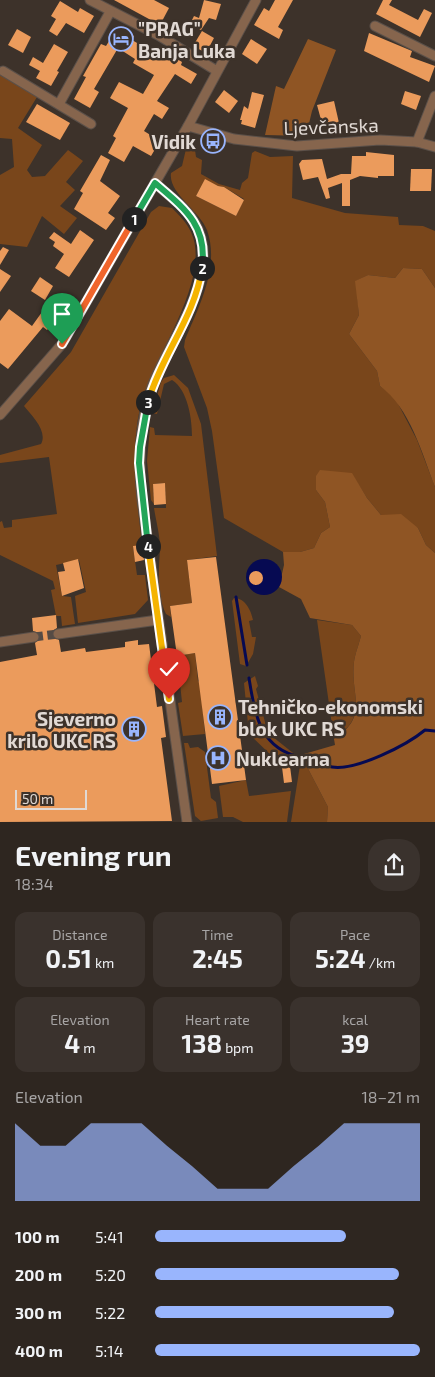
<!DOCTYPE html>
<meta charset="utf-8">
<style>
body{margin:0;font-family:"Exo 2",sans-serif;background:#3a322d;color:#f1f3f6;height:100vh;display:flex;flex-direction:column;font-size:19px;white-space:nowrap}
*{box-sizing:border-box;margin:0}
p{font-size:16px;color:#a7a5a5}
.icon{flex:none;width:28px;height:28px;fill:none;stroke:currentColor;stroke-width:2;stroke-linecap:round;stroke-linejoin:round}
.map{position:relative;height:822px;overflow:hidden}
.panel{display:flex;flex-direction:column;background:#2e2620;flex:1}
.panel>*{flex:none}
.scale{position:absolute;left:15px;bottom:12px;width:72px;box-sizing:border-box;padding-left:5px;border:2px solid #e1d9d4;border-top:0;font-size:14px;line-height:18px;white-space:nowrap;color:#e1d9d4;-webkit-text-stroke:4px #3d322a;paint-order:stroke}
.pin{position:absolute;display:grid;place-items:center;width:42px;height:42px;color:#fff;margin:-51px -21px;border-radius:50% 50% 50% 0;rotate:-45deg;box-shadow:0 0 5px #0007}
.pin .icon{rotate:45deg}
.km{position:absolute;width:25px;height:25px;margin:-12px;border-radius:50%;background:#222;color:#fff;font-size:14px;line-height:25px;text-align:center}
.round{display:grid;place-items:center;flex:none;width:52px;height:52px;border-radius:20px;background:#3a322d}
.headline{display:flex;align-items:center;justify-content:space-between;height:85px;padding:0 15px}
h1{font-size:28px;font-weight:700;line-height:38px}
.figures{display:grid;grid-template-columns:repeat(3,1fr);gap:8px;height:85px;padding:5px 15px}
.figures div{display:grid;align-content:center;border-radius:12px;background:#3a322d;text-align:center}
.figures b{font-size:25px;font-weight:700}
.figures small{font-size:14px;font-weight:400}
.figures p{font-size:14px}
.chart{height:140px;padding:10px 15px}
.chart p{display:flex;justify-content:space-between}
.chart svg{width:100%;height:90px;margin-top:5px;fill:#99b5fd;opacity:.7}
ul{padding:0 15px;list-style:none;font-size:16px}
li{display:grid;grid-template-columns:80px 60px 1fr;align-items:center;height:38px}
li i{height:12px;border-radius:6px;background:#99b5fd}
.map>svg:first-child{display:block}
.green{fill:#79461b;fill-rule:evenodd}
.forest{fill:#8f5524}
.water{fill:#060a52}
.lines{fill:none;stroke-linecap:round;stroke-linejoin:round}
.stream{stroke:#060a52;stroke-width:3}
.building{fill:#eb9b5c}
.minor-tunnel{stroke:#564b44;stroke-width:9;stroke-dasharray:9 4.5;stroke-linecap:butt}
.minor-casing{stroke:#5b5049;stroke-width:11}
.minor{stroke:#86654d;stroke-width:9}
.split-1-casing{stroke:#fff;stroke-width:10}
.split-2-casing{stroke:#fff;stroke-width:10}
.split-3-casing{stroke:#fff;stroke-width:10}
.split-4-casing{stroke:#fff;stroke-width:10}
.split-5-casing{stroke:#fff;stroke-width:10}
.split-1{stroke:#f0652b;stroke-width:6}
.split-2{stroke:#22a559;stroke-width:6}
.split-3{stroke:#f5b400;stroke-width:6}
.split-4{stroke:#22a559;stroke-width:6}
.split-5{stroke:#f5b400;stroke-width:6}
.labels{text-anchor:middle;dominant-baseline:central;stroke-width:5;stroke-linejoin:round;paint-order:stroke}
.poi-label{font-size:19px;font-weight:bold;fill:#e1d9d4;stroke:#3d322a;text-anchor:start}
.street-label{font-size:19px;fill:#e1d9d4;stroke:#3d322a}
</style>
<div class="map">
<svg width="435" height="822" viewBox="0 0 435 822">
<rect width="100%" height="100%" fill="#3d322a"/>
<g class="green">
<polygon points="0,73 37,97 18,128 42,145 27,170 32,177 45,176 68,150 83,161 66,182 75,190 60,206 77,218 64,234 42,216 27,247 0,244 0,175 14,167 12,139 0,138"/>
<path d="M190,147L195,150L196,157L202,160L201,174L219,184L240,190L242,183L248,178L252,153L255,151L270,157L293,156L292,198L345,213L398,217L399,225L423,226L435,231V288L422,269L403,268L395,278L368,275L356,281L359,315L349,334L377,371L380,386L394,396L417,440L435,487V553L426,545L418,528L381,515L367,498L351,473L316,490L325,502L330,527L321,533L314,548L300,552H283L224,518L212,431L207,408L184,347L185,340C199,306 220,267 207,230C200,211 168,193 171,173L182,166L186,149ZM205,180L218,186L224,187L244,199L236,216L196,196Z"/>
<path d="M159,206L172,208C179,215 187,223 191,232C213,279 151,360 140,408C130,454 137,499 142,545L133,547L137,575H145L148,600L135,614L78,623L75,596L86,592L79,560L56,565L62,596L71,597L75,624L62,626L61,616H56L51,590L55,589L53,581L0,555V522L2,521L4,528L12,527V520L57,514L49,457L0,463V455L41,444C48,431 32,416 24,406L71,352L151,212Z"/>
<path d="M174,375L188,388L201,424L217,556L187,560L192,603L170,606L171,617L166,614C156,593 159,570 160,548C160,535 156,521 154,508H166L165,483L153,484L154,504L151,500L147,461L150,427L154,428L155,435L192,436C192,419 188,390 172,380L164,384L157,414L152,413L161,382L164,378Z"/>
<path d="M234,598C245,598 251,610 253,620L249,621L252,637H256L253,654L246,666L240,664L232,601Z"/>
<path d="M317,620L352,625L361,636C359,644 355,654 354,662C350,696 370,715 334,739Z"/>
<polygon points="195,653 198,681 200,682 205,734 183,736 178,703 182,702 177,656"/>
<polygon points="255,676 258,686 256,689 268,733 293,753 291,759 278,762 249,734 244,683"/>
<polygon points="184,743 188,743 190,748 198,747 205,752 211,798 216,802 218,818 201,821 195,816"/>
<polygon points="301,759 303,759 328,807 327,822 291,822"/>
<polygon points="246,780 249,796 291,791 287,822 243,822 233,817 223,817 219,786"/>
</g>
<g class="forest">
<polygon points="308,39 336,50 312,111 306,136 265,135 276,86 284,89"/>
<path d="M403,268L422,269L435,288V487C422,453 410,408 380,386L377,371L349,334L359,315L355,281L368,275L395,278Z"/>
<path d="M320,470L352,473L367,498L381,515L401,514L418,528L426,545L435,553V822H327L328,807L303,759L304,754L335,745L334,739C370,715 350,697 354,662C355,654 359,644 361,636L352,625L310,618L301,599L279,587L284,565L283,552H300L314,548L321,533L330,527L325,502L316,490V476Z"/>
</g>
<circle class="water" cx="264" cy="577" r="18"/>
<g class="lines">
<g class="stream">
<polyline points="236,597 247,665"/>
<path d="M249,678C254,709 258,744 293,755"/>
<path d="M303,756C314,757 321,765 332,767C356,771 407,745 425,730L435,731"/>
</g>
</g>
<g class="building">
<polygon points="114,0 154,0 169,8 160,25"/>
<polygon points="204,0 221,4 216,20 209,18 201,30 190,24 194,16 199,18"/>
<polygon points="275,0 293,0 278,27 283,30 279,39 254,25 264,8 269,11"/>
<polygon points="383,0 392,0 389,5 418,20 424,9 432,13 420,37 376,14"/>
<polygon points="60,1 78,12 80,8 94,16 84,33 66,23 57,36 49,31 56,19 51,16"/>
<polygon points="118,27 134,36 132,40 164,59 168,53 182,62 181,65 197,74 191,84 175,74 157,101 169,108 162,119 154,114 144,131 160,141 151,156 133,146 124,162 108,153 116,138 113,136 128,108 110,98 119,82 143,94 154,75 133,63 135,59 118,48 94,89 99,92 90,108 74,99 86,77 83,76 101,44 106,46"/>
<polygon points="17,29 31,37 23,53 8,45"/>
<polygon points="202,31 214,38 206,53 193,46"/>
<polygon points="369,33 412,51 410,57 435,66 429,82 364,51"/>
<polygon points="251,39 267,49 257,64 242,54"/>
<polygon points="54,44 68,52 57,71 59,72 51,86 36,78 40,71 29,65 33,57 43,63"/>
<polygon points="224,90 238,101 229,113 215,102"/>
<polygon points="405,91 421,96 416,110 401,104"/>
<polygon points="252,92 264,95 255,128 241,124 242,120 240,120 244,106 248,109"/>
<polygon points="334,101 339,123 323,127 317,105"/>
<polygon points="37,104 70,123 60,140 26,122"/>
<polygon points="366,152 394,155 394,176 378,176 378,178 360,176 350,180 350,206 342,206 342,183 328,188 330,198 326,199 318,177 303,180 299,164 302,160 322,159 327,179 341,174 351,174 352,156 366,156"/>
<polygon points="101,155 110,160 100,181 120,196 108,213 115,218 106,230 74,209 83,193 80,191"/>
<polygon points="411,169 432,169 431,191 410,191"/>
<polygon points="205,179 218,186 224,187 244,200 236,216 196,196"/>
<polygon points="80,230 94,240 69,277 55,268 64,254 53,246 55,242 49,238 54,232 71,244"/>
<polygon points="3,247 9,250 0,265 0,251"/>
<polygon points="0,269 11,276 0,292"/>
<polygon points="40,277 53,286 45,300 31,291"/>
<polygon points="47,305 60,315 47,330 43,327 8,369 0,363 0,321 9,309 32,326"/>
<polygon points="165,483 166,504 154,505 153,484"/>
<polygon points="142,545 144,560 135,562 133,546"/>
<polygon points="216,557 246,780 212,784 195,653 177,656 170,606 192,603 187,560"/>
<polygon points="78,559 84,588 62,596 58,572 65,571 63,563"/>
<circle cx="256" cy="578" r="7"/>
<polygon points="56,615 57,628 52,631 52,635 59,640 61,652 85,648 86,652 125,647 125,642 138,640 138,645 149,644 157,707 162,706 166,737 161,738 172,821 0,822 0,662 37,655 35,643 40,637 39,633 33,631 32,618"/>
<polygon points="290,766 292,782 284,783 282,767"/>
</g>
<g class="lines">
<polyline class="minor-tunnel" points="34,637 58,634"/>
<g class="minor-casing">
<g id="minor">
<polyline points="90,0 158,35 217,71"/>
<polyline points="375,26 435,56"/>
<polyline points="3,71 91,124"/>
<polyline points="59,104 110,12"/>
<polyline points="188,126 234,139 297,146 380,140 417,142 435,147"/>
<polyline points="417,142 435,96"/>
<path d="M155,183C169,196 185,206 195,223C224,274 169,340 152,387C139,424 138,462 142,500L187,822"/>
<polyline points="0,415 62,344 188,126 256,0"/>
<polyline points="58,634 158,620"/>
<polyline points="0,642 34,637"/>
</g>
</g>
<use href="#minor" class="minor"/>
</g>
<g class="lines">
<g class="split-1-casing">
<polyline id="split-1" points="62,344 134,219"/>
</g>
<g class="split-2-casing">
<path id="split-2" d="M134,219L155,183C184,208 208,225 202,268"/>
</g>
<g class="split-3-casing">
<path id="split-3" d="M148,402C161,356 195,317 202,268"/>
</g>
<g class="split-4-casing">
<polyline id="split-4" points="148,546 139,463 140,447 148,402"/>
</g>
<g class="split-5-casing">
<polyline id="split-5" points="148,546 169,699"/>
</g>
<use href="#split-1" class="split-1"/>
<use href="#split-2" class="split-2"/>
<use href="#split-3" class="split-3"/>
<use href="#split-4" class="split-4"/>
<use href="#split-5" class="split-5"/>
</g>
<defs>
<g id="hotel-ring" transform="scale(1.25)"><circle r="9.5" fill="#3d322a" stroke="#99b5fd" stroke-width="1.5"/><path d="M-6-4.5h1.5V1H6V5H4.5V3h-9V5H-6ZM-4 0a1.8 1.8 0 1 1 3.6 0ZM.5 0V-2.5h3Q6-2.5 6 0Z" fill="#99b5fd"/></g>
<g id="bus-ring" transform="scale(1.25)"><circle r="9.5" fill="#3d322a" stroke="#99b5fd" stroke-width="1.5"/><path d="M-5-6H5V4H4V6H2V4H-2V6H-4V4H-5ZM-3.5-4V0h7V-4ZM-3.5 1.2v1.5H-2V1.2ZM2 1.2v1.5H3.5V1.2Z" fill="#99b5fd"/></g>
<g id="building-ring" transform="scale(1.25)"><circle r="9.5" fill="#3d322a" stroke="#99b5fd" stroke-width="1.5"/><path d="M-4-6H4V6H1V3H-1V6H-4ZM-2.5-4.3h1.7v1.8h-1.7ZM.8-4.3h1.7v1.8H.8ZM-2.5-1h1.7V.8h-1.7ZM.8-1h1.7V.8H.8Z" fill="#99b5fd"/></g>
<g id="hospital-ring" transform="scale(1.25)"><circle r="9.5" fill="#3d322a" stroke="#99b5fd" stroke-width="1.5"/><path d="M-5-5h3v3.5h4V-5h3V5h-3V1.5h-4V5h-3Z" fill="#99b5fd"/></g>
</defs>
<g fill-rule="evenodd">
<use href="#hotel-ring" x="121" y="39"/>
<use href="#bus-ring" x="213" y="141"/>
<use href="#building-ring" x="220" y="717"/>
<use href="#building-ring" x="134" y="729"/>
<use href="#hospital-ring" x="218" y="758"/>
</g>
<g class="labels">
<g class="poi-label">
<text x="138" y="28">"PRAG"<tspan x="138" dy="22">Banja Luka</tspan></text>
<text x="196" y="141" text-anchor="end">Vidik</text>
<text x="238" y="706">Tehničko-ekonomski<tspan x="238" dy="22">blok UKC RS</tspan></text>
<text x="116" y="718" text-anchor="end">Sjeverno<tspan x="116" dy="22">krilo UKC RS</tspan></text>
<text x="236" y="758">Nuklearna</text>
</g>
<g class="street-label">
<text transform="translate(331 126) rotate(-2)">Ljevčanska</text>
</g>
</g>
</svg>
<div class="scale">50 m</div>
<div class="pin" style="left:62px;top:344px;background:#1e9e55"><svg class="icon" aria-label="arrive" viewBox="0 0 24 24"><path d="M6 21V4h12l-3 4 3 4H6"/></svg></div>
<div class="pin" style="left:169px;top:699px;background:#d93025"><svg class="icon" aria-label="check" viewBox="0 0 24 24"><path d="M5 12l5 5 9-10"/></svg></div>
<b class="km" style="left:134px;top:219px">1</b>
<b class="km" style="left:202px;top:268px">2</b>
<b class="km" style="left:148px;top:402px">3</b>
<b class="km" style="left:148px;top:546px">4</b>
</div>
<section class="panel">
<div class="headline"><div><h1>Evening run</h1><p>18:34</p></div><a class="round"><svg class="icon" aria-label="share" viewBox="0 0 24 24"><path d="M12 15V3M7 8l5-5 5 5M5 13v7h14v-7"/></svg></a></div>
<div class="figures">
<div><p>Distance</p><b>0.51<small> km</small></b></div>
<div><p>Time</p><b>2:45</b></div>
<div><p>Pace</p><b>5:24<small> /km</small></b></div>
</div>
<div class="figures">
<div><p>Elevation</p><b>4<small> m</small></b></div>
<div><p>Heart rate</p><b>138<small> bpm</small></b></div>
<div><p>kcal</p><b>39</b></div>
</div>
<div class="chart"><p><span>Elevation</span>18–21 m</p>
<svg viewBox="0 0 160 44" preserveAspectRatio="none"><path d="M0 44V6L10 17L20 17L30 6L40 6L50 6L60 17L70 27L80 38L90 38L100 38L110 27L120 17L130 6L140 6L150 6L160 6V44z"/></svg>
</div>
<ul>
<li><b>100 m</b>5:41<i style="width:72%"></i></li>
<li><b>200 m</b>5:20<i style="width:92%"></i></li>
<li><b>300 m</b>5:22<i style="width:90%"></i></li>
<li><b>400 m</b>5:14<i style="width:100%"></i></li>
</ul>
</section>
